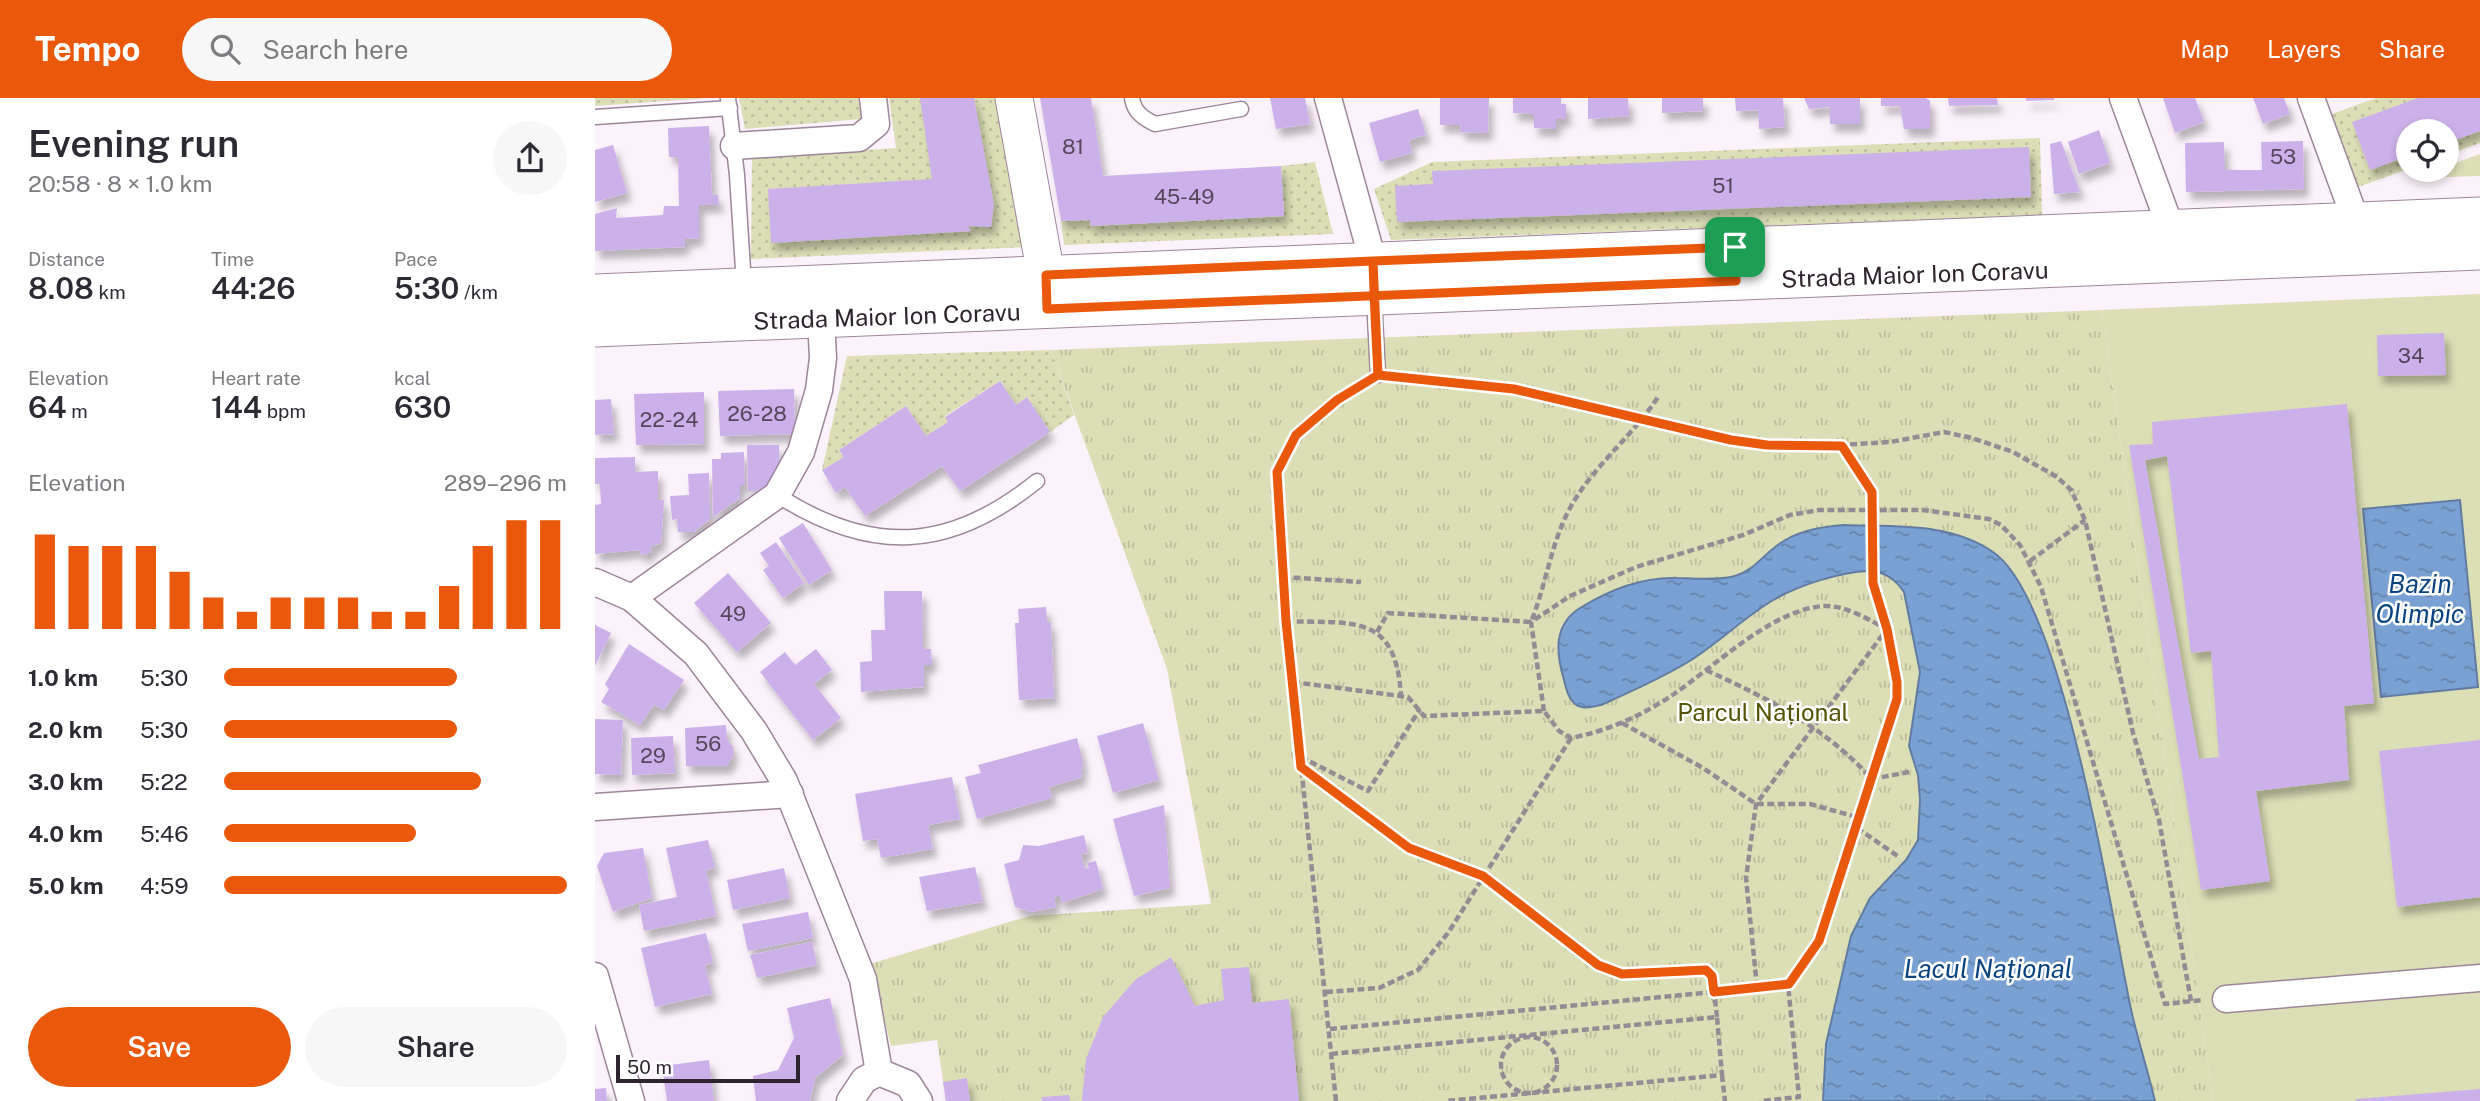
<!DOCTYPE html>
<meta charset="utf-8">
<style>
body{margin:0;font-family:"Public Sans",sans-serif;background:#f7f7f7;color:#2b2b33;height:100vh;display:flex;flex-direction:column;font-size:26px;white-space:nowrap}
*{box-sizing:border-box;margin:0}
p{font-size:23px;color:#7c7c81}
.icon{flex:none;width:38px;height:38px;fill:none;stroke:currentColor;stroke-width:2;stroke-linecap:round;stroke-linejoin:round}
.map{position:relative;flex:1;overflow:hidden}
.sheet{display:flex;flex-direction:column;background:#fff;width:595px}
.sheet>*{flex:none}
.controls{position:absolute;left:1801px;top:21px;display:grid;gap:14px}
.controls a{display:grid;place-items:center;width:63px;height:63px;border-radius:50%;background:#fff;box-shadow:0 4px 10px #0003;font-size:35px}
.scale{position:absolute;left:21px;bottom:18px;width:184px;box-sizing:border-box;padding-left:7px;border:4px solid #2e242d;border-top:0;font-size:19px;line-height:24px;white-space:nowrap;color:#2e242d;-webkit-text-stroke:5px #fff;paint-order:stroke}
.pin{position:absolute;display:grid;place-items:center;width:60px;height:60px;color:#fff;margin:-30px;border-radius:14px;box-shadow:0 4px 10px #0006}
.round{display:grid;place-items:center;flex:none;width:74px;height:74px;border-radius:37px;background:#f7f7f7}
.overview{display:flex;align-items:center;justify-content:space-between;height:119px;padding:0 28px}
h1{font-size:38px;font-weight:600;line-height:52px}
.figures{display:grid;grid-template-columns:repeat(3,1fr);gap:10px;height:119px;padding:7px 28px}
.figures div{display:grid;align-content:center}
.figures b{font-size:30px;font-weight:600}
.figures small{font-size:19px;font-weight:400}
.figures p{font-size:19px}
.chart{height:196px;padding:14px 28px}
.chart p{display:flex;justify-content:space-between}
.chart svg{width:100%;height:126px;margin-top:7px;stroke:#ea580c;stroke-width:6}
.primary-button{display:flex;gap:14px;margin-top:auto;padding:14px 28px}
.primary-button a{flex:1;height:80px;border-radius:42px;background:#ea580c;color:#fff;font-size:28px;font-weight:600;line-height:80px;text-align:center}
.primary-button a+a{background:#f7f7f7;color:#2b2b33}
ul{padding:0 28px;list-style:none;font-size:23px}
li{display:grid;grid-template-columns:112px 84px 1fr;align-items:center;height:52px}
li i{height:18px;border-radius:9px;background:#ea580c}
header{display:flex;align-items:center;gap:42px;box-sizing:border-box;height:98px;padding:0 35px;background:#ea580c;color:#fff}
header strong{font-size:33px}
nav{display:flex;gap:38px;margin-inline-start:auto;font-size:24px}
.search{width:490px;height:63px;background:#f7f7f7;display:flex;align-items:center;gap:18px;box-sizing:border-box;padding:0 24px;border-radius:38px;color:#7c7c81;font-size:26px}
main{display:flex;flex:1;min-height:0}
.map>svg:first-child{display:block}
.grass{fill:#dcdeb6}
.park{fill:url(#park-tufts)}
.garden{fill:url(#garden-dots)}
.water{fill:url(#water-ripples);stroke:#627ca1;stroke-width:2}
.building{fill:#ccb0e9;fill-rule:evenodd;filter:url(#shadow)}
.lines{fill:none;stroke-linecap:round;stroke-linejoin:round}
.lane-casing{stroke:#9d859a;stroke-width:17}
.street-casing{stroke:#9d859a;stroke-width:29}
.secondary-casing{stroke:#9d859a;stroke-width:39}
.path{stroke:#958b94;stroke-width:4.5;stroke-dasharray:7 3.5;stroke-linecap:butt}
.lane{stroke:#fff;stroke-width:14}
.street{stroke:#fff;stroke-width:26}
.secondary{stroke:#fff;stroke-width:37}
.route-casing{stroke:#fff;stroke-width:14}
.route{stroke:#ea580c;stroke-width:9}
.labels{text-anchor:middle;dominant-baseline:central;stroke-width:5;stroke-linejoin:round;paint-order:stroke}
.number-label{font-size:21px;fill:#56475c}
.street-label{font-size:24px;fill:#2e242d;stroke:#fff}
.park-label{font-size:24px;fill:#535303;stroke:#fff}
.water-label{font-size:26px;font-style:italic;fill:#0a4480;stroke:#fff}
</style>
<header>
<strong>Tempo</strong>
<div class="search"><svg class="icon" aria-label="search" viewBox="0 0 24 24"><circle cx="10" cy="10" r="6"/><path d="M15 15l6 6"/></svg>Search here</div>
<nav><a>Map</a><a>Layers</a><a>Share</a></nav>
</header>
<main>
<section class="sheet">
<div class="overview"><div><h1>Evening run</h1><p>20:58 · 8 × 1.0 km</p></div><a class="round"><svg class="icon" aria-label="share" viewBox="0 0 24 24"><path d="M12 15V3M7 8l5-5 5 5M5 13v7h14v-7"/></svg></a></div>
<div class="figures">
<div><p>Distance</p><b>8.08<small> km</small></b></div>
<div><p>Time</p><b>44:26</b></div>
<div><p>Pace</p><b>5:30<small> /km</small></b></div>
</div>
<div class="figures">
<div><p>Elevation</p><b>64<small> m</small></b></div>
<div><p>Heart rate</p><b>144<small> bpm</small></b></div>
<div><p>kcal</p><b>630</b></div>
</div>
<div class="chart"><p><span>Elevation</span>289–296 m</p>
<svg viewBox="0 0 160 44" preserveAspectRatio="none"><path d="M5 44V11M15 44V15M25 44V15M35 44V15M45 44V24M55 44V33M65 44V38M75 44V33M85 44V33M95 44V33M105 44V38M115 44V38M125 44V29M135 44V15M145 44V6M155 44V6"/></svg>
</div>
<ul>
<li><b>1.0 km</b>5:30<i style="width:68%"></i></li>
<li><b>2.0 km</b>5:30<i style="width:68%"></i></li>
<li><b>3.0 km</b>5:22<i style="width:75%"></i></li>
<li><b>4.0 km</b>5:46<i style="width:56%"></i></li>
<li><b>5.0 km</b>4:59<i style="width:100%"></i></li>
</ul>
<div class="primary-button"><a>Save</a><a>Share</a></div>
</section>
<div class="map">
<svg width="1885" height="1003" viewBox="0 0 1885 1003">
<defs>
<pattern id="park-tufts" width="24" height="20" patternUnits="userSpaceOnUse" patternTransform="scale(1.75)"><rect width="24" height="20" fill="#dcdeb6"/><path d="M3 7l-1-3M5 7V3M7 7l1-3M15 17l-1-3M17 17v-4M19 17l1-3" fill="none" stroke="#bdbe9d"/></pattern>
<pattern id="garden-dots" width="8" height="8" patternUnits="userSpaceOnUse" patternTransform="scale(1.75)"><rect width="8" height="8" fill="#dcdeb6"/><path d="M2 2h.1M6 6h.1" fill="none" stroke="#bdbe9d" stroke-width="1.8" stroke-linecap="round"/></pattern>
<pattern id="water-ripples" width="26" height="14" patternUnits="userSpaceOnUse" patternTransform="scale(1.75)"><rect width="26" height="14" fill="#79a1d3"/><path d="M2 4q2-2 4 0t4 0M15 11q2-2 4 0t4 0" fill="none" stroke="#6483ac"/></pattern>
<filter id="shadow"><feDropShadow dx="4.5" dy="8" stdDeviation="3.5" flood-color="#0004"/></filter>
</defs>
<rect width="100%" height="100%" fill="#fcf2fb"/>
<g class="grass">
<polygon points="1885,56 1885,78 1818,80 1841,72 1852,72 1852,68"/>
<polygon points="1885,196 1885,1003 1618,1003 1507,212"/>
</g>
<polygon class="park" points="1507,212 1618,1003 351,1003 342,942 296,948 275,866 434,818 616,806 572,571 456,252"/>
<g class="garden">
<polygon points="0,0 113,0 0,8"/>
<polygon points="144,0 263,0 266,21 150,31"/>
<polygon points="294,0 406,0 433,149 156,161 157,60 301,50"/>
<polygon points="1781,0 1885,0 1885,45 1852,57 1852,33 1813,33 1813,71 1763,89 1734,17"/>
<polygon points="1445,40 1447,117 796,142 779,91 837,64"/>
<polygon points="720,64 738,136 469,147 466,123 495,122 496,128 689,118 686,68"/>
<polygon points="456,252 479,317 455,334 432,299 421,307 405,283 350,318 353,324 331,338 311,308 244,352 249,359 227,372 252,258"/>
</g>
<g class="water">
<polygon points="1865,402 1883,589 1786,599 1768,411"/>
<path d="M1249,427C1299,429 1355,424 1398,454C1470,503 1517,824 1537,916C1544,945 1553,974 1560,1003H1228L1231,946L1256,838L1275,800L1311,762L1323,742L1325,702L1323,677L1314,648L1325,574L1309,494C1301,482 1289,473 1273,473C1245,474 1205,487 1180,501C1149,519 1124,545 1093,564C1065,581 1035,594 1006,607C997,609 988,612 980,606C973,600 971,590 969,582C961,555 958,527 985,510C1014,492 1047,479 1081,480C1100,480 1122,483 1140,478C1157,473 1166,460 1179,450C1199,433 1224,429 1249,427Z"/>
</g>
<g class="building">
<polygon points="325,0 379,0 399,107 396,129 373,128 376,133 176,145 173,91 337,81"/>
<polygon points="445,0 496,0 508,78 686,68 689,118 496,128 495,122 466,123"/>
<polygon points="675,0 710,0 715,26 681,31"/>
<polygon points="845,0 894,0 893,35 865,34 866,27 845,27"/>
<polygon points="918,0 966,0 966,6 971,6 971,21 961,21 961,31 939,30 939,16 918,15"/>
<polygon points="993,0 1033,0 1034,18 993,21"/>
<polygon points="1067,0 1108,0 1108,13 1067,15"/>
<polygon points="1140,0 1188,0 1190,29 1164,31 1163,12 1141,13"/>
<polygon points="1209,0 1265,0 1265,26 1235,26 1235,9 1214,11"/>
<polygon points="1286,0 1331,0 1335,3 1335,31 1309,31 1305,8 1286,8"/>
<polygon points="1353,0 1402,0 1403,7 1354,8"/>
<polygon points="1431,0 1459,0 1459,2 1431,3"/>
<polygon points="1568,0 1600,0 1609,24 1580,35"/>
<polygon points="1658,0 1689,0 1695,16 1668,26"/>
<polygon points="1823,0 1885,0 1885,33 1852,45 1852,33 1813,33 1813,58 1775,72 1757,24"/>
<polygon points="823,11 831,37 814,42 817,55 785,64 774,25"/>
<polygon points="114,28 117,97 123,97 124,107 104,107 104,140 90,141 90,149 0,153 0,116 22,110 21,120 68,117 69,108 84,108 83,59 74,59 73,30"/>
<polygon points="1504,32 1515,65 1484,76 1473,44"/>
<polygon points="1466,43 1485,94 1459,96 1455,46"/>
<polygon points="1708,43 1709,91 1591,94 1590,45 1629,44 1630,72 1667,72 1666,44"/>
<polygon points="18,47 32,95 0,104 0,52"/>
<polygon points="1434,49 1436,99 802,124 800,88 838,86 837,73"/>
<polygon points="1849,235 1851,277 1783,278 1782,237"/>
<polygon points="405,283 421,307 432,299 455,334 365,393 347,368 270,418 250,389 241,395 227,372 249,359 244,352 311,308 331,338 353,324 350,319"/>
<polygon points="199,291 200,336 125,338 123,293"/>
<polygon points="109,294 109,346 41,347 39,296"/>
<polygon points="16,301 19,336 0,337 0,302"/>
<path d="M1752,306L1779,605L1749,608L1754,682L1661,693L1675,783L1606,792L1534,347L1558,346L1557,324ZM1572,358L1596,555L1616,553L1624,659L1604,661L1550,362Z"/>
<polygon points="152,347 184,347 185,381 174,392 153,393"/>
<polygon points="149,354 150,387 145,387 145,400 118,419 117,361 126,361 126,355"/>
<polygon points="40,359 40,374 63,373 63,402 69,402 66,445 55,449 57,454 46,457 45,452 0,456 0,407 6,406 5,386 0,386 0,360"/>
<polygon points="114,375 115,421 99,434 83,434 82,421 77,422 75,398 94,397 93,376"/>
<polygon points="208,425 237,472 214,487 184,440"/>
<polygon points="181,444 209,485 188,500 168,472 174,468 165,455"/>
<polygon points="133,475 176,525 142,554 99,505"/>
<polygon points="289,493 327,493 328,551 336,551 337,567 329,567 329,589 266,594 265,564 277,563 276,532 290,532"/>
<polygon points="451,509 452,524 456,524 459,600 424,602 420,525 424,525 423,511"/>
<polygon points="0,527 16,535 0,568"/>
<polygon points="34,546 89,582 69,612 59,607 45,627 6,604 14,591 10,586"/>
<polygon points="221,551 237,572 219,586 246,620 218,642 165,574 190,554 200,567"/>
<polygon points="0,621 28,622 26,677 0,676"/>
<polygon points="548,625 564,682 518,695 502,638"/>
<polygon points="131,627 132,641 138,649 138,659 132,668 91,668 90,630"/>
<polygon points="78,638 80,675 37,677 36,640"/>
<polygon points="482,640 488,664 486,680 454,689 457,700 382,721 370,679 386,675 383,667"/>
<polygon points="1885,642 1885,799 1802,809 1784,653"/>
<polygon points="357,679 365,721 333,727 338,751 286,760 282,741 268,743 260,696"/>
<polygon points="569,707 575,790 539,798 518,721"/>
<polygon points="489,737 493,755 486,756 490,771 494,770 492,765 501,763 508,791 467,805 465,797 459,799 461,809 437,814 420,809 409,766 424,762 428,747 444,748"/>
<polygon points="113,742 120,770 111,772 121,818 49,833 44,807 82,799 71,750"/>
<polygon points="48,750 57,800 18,814 2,768 9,755"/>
<polygon points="380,769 388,804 332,813 324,779"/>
<polygon points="189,770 195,800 138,812 132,782"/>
<polygon points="213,814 218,840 153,853 147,826"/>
<polygon points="111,835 118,865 110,867 117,896 60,909 46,850"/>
<polygon points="217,844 222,867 162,880 155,857"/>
<polygon points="576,859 600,908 629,902 626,871 654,869 657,905 694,901 704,1003 487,1003 491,961 508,919 540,882"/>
<polygon points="235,900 248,957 220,980 215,1003 161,1003 158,978 183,972 199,940 192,910"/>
<polygon points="114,962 119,1003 72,1003 67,968"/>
<polygon points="372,980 375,1003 351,1003 348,984"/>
<polygon points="11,990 12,1003 0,1003 0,991"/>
<polygon points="1885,991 1885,1003 1761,1003 1761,1001"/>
<polygon points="474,997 475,1003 447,1003 447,999"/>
</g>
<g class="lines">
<g class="lane-casing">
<g id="lane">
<polyline points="133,0 142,77 149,187"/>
<path d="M537,0C539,14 548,20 560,26L646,11"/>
<polyline points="0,19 135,10"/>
<polyline points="779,200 783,277"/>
<path d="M182,397C276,457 354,454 442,383"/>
</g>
</g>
<g class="street-casing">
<g id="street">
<polyline points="733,0 778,163"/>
<polyline points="1528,0 1576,131"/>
<polyline points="1716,0 1761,123"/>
<polyline points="139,48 264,40 281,26 278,0"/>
<polyline points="0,484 37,500 101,556 159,633 189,683 268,881 284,974"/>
<polyline points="37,500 182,397 206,354 224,292 228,260 226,221"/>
<polyline points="0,709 195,696"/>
<polyline points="0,878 36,1003"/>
<polyline points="1631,901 1885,880"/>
<polyline points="255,1003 269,982 284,974 313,986 324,1003"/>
</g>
</g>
<g class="secondary-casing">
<g id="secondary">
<polyline points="419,0 451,177 452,200"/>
<polyline points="0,195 1885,118"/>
<polyline points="0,230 1885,153"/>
</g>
</g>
<g class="path">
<polyline points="800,279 919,291 1136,342 1211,349 1295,344 1349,334 1377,340 1418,354 1462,379 1476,392 1490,422 1538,635 1564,722 1596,903"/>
<polyline points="1435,463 1490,422"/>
<polyline points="688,479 766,484"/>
<path d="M691,523C758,526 801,514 806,598"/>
<path d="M782,534L793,515L936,524C951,487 956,445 975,410C998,368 1037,339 1063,299"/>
<path d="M1111,572C1176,602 1228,628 1277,681L1314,674"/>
<path d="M698,584L813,599L829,618L949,613L964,633L976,640C1013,633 1048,617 1079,596C1120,568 1180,509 1231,508C1252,508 1274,522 1292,531L1302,584V601L1224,843L1193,886"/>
<polyline points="949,613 936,524 975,498 1041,469 1148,437 1195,417 1224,412 1328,412 1394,421 1406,427 1425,447 1446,489 1570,906 1608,902"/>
<polyline points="1027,625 1108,670 1161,706 1215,706 1265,720"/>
<polyline points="706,659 773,693 825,611"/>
<polyline points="707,669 814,750 888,778 1003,867 1027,875 1111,872 1117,878 1119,894 734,931"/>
<polyline points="1262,730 1304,759"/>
<polyline points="1162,889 1151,780 1161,706 1292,531 1278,485 1277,394 1247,349"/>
<polyline points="731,894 784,890 823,872 853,835 976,640"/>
<polyline points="1122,919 1119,894 1193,886 1204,999 1167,1003"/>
<circle cx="934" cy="967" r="28"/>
<polyline points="736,956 1122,919 1127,977 851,1003"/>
<polyline points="1127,977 1130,1003"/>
<polyline points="741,1003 691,523 682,375 701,337 742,302 769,286"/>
</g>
<use href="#lane" class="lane"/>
<use href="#street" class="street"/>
<use href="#secondary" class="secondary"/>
</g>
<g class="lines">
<g class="route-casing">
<path id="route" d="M1140,149L1141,183L452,211L451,177L778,163L783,277L742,302L701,337L682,374L691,523L706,669L814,750L888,778L1003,867L1027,876L1111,872L1117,878L1119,894L1194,886L1224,843L1302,601V584L1292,531L1278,485L1277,394L1247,348L1172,347L1136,342L919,291L783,277C781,239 779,201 778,163L1140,149"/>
</g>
<use href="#route" class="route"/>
</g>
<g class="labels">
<g class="number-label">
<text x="478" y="48">81</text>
<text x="1688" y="58">53</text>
<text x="1128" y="87">51</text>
<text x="589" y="98">45-49</text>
<text x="1816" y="257">34</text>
<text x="162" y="315">26-28</text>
<text x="74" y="321">22-24</text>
<text x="138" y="515">49</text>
<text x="113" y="645">56</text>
<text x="58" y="657">29</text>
</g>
<g class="street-label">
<text transform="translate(1320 176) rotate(-2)">Strada Maior Ion Coravu</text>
<text transform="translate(292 218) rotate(-2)">Strada Maior Ion Coravu</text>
</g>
<g class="park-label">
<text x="1168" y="614">Parcul Național</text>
</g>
<g class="water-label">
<text x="1825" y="485">Bazin<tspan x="1825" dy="30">Olimpic</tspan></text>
<text x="1393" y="870">Lacul Național</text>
</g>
</g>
</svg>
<div class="controls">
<a><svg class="icon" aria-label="locate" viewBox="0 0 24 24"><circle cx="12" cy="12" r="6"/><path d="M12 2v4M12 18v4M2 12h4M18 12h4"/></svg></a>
</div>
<div class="scale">50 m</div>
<div class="pin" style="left:1140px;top:149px;background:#1e9e55"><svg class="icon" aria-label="arrive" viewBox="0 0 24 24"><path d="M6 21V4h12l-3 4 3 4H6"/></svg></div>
</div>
</main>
